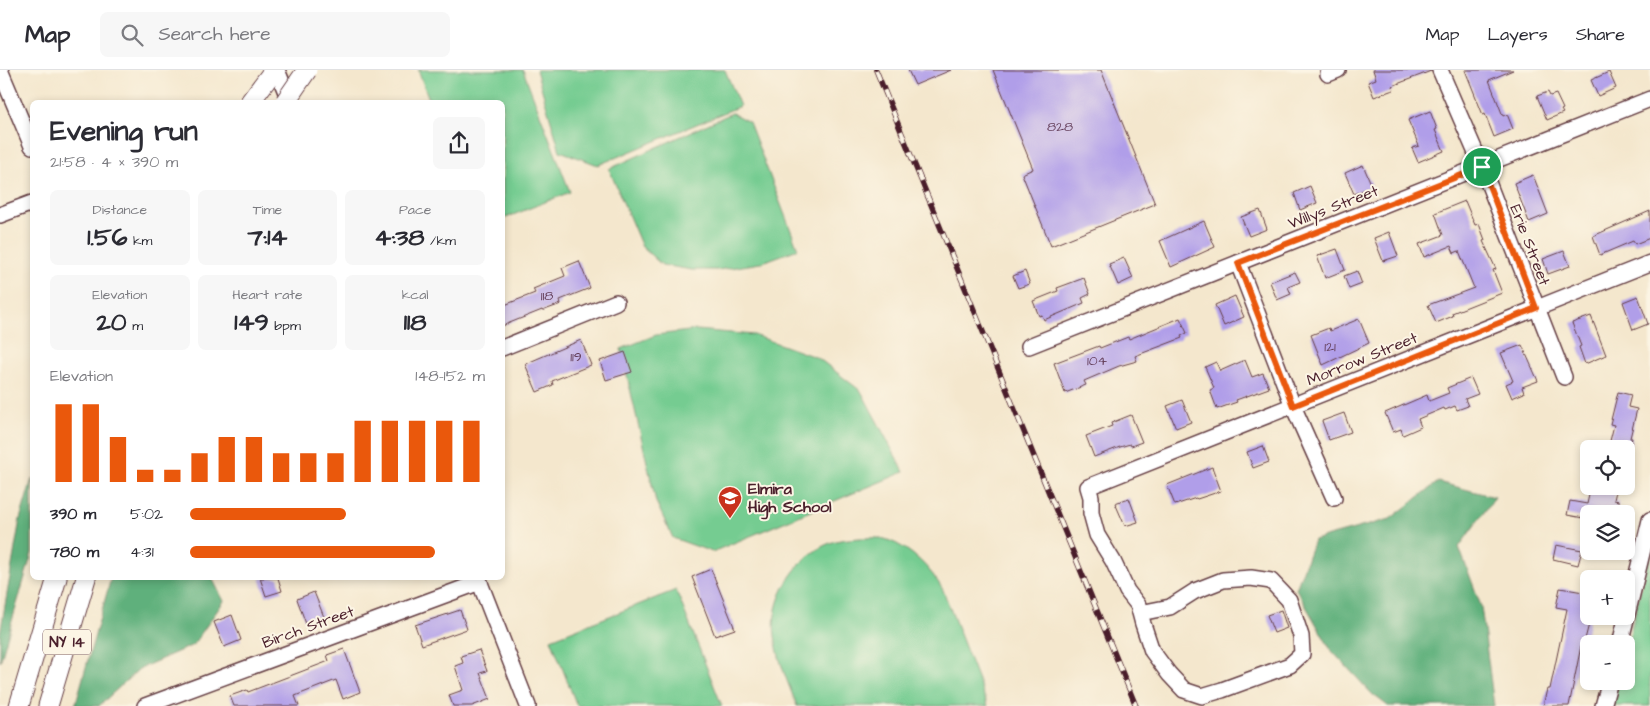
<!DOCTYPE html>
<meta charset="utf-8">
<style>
body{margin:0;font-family:"Architects Daughter",sans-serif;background:#f7f7f7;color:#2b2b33;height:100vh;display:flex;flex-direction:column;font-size:19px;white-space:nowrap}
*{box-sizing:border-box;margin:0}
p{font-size:16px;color:#7c7c81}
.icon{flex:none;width:28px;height:28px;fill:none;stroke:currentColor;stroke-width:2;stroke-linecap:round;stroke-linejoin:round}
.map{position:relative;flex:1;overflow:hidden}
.sheet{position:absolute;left:30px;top:30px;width:475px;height:480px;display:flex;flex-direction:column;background:#fff;border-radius:8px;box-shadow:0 2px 8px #0003}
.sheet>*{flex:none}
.buttons{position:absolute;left:1580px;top:370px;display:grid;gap:10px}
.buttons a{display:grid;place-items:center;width:55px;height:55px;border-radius:8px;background:#fff;box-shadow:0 2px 8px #0003;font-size:25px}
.pin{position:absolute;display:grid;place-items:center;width:42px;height:42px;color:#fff;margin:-21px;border:2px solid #fff;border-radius:50%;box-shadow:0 1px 5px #0007}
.round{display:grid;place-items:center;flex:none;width:52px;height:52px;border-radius:8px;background:#f7f7f7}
.head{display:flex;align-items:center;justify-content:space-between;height:85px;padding:0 20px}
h1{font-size:28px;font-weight:700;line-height:38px}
.figures{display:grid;grid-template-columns:repeat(3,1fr);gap:8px;height:85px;padding:5px 20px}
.figures div{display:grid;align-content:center;border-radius:8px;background:#f7f7f7;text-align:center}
.figures b{font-size:25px;font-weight:700}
.figures small{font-size:14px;font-weight:400}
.figures p{font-size:14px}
.chart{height:140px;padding:10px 20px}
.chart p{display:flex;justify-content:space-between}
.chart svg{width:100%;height:90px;margin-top:5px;stroke:#ea580c;stroke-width:6}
ul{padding:0 20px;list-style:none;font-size:16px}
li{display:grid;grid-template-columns:80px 60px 1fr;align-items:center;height:38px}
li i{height:12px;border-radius:6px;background:#ea580c}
header{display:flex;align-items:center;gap:30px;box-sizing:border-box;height:70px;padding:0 25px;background:#fff;border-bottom:1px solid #e1e1e2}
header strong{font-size:24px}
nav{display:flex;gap:28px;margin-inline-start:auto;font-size:18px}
.search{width:350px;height:45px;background:#f7f7f7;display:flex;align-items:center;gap:12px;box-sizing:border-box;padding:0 18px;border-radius:8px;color:#7c7c81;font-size:19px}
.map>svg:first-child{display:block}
.green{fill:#74cc91;stroke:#5f765e}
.forest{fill:#5fb07b;stroke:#546853}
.building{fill:#b09ee9}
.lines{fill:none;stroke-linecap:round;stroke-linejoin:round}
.minor-casing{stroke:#643d43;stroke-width:18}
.major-casing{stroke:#643d43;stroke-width:21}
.minor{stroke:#fff;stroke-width:15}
.major{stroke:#fff;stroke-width:19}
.rail-casing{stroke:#4a1f2b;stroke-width:5.5}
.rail{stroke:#fcf5e5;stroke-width:4;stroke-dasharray:11;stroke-linecap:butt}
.major-bridge-casing{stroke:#643d43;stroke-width:21;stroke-linecap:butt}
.major-bridge{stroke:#fff;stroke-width:19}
.route-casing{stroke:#fff;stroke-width:10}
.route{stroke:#ea580c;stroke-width:6}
.labels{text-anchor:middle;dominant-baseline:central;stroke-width:4;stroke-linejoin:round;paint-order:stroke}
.number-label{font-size:14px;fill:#643f5a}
.shield{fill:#fcf5e5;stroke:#7f5f63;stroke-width:1}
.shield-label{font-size:15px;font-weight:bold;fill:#4a1f2b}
.street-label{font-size:16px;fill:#4a1f2b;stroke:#fcf5e5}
.poi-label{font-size:16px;font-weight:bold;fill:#4a1f2b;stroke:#fcf5e5;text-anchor:start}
</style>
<header>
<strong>Map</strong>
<div class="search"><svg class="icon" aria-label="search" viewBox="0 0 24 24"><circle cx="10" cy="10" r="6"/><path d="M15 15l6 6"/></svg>Search here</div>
<nav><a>Map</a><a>Layers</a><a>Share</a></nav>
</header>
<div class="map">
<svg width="1650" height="636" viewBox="0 0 1650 636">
<rect width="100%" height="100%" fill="#fcf5e5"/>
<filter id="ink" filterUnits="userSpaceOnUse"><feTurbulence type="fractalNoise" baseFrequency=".02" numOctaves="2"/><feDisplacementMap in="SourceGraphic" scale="10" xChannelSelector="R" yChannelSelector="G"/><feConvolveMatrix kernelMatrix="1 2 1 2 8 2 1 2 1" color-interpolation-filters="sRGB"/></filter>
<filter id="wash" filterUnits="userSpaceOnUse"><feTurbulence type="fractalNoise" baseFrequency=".0096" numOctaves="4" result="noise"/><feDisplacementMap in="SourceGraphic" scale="20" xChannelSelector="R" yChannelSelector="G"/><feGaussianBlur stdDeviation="1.12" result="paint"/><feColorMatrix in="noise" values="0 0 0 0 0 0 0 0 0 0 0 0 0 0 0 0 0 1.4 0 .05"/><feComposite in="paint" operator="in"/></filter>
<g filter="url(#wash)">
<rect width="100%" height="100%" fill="#f4e7cd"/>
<g class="green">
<polygon points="418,0 523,0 570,122 503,149 502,32 430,32"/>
<polygon points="536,0 725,0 740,36 598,95 560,81"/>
<polygon points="732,43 749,52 798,179 760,193 718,200 692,200 662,195 642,177 609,99"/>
<polygon points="697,260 754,265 818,288 861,321 904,402 712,482 673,468 656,432 621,279 656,265"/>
<path d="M860,468C869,468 880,467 888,470C912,479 931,499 943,520L988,636H797C788,613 778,591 775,566C769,530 796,486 830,473C839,469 851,469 860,468Z"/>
<polygon points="1650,480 1650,636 1613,636 1619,611 1626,611 1626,580"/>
<polygon points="676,520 722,636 577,636 551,569"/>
</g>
<g class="forest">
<polygon points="32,409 32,483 0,592 0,564 20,449"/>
<polygon points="1438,412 1495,427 1459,477 1481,536 1494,636 1388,636 1372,624 1331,580 1296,519 1314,470 1390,449"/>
<polygon points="111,508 212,508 224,531 193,575 139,599 99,636 75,636"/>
</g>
<g id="blocks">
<g class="building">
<polygon points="908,0 951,0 915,15"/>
<polygon points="993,0 1101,0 1155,134 1051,176 1022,104 1033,99"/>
<polygon points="1373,0 1430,0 1431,1 1392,16 1393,20 1374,27 1368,12 1376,9"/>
<polygon points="1465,0 1513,0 1489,10 1503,46 1507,44 1513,59 1494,67 1485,44 1483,45"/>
<polygon points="1609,2 1616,18 1598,26 1591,10"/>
<polygon points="1548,22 1550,26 1556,24 1563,39 1561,40 1563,43 1547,50 1537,26"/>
<polygon points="1430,41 1437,59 1435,60 1444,81 1418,92 1412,78 1419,76 1408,50"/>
<polygon points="1363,95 1372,116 1354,124 1345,103"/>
<polygon points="1533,105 1548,144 1529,152 1514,113"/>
<polygon points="1310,116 1317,133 1300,140 1294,123"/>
<polygon points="1465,131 1475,155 1479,154 1485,170 1483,171 1496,199 1493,200 1502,223 1452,243 1453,246 1436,253 1428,235 1474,218 1459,181 1454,183 1451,176 1424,187 1419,174 1443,165 1435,143"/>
<polygon points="1260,140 1267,159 1249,166 1241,147"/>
<polygon points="1650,141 1650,168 1635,174 1633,171 1600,185 1593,166"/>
<polygon points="1204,151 1215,177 1171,197 1160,171"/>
<polygon points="1389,162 1398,186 1383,191 1374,168"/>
<polygon points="1337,179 1345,200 1325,208 1317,186"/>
<polygon points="1564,181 1570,196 1548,204 1543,189"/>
<polygon points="1124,188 1133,208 1118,215 1109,194"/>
<polygon points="579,191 590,218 560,230 561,234 542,241 542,240 502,256 502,236 535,223 533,219 565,206 562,198"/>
<polygon points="1025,201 1030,214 1018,218 1013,206"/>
<polygon points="1357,201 1362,214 1349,219 1344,206"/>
<polygon points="1295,202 1300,212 1288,217 1291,224 1277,230 1270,212"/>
<polygon points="1084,208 1090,224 1082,228 1084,233 1044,250 1042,245 1039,246 1033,231 1058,221 1057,218"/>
<polygon points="1235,226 1244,247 1224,256 1215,235"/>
<polygon points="1638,226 1648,254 1633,260 1623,232"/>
<polygon points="1591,246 1606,285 1585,294 1579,277 1581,276 1572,253"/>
<polygon points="1180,248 1187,263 1181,266 1182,268 1135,286 1137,291 1119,296 1084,311 1086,315 1065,323 1054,293 1099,276 1100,278 1128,267 1129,269"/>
<polygon points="1359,249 1369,273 1323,295 1311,265 1329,258 1330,261"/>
<polygon points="581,270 591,295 552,311 553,315 537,322 525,294"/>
<polygon points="1522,275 1538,311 1522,317 1524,323 1512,328 1506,314 1513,311 1501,283"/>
<polygon points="625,282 632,302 606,310 600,291"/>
<polygon points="1245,290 1252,307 1263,303 1269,318 1236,330 1237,332 1217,339 1210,320 1214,318 1205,297 1216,292 1220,301"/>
<polygon points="1471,308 1478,324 1465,329 1468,336 1457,340 1455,336 1445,340 1444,338 1418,349 1421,357 1403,365 1401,359 1393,362 1385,343 1427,325 1429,331 1449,323 1447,318"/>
<polygon points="1618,322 1631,325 1628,337 1637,339 1630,368 1632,368 1629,382 1626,381 1626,379 1608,379 1614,355 1610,354"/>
<polygon points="1182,330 1191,352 1176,358 1167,336"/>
<polygon points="1344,343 1351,362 1329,370 1322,351"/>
<polygon points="1131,345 1142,372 1131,376 1130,374 1120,377 1094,387 1086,366 1112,356 1111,353"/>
<polygon points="1263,376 1269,392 1253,398 1247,382"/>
<polygon points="1212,397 1221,421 1197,429 1196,428 1175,435 1167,415"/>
<polygon points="1591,416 1617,416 1614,430 1619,431 1617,444 1589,444 1589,449 1567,445 1570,431 1587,434"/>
<polygon points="1129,428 1138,452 1125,456 1115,433"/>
<polygon points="1556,475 1582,480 1578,495 1553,489"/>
<polygon points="711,499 735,559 715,566 692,507"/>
<polygon points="260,508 278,508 282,521 266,526"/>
<polygon points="1560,518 1589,523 1589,554 1583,577 1581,576 1569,636 1543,636 1547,619 1550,619 1567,539 1556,537"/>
<polygon points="314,522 324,547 306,554 297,529"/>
<polygon points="460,540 467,559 422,575 415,555"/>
<polygon points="1281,540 1287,558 1274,563 1267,545"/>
<polygon points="232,545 241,570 224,577 214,552"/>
<polygon points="344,579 360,622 343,629 336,610 295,626 299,636 234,636 230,626 247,620 248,622 329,591 327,585"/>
<polygon points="479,580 487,601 480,603 490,629 472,636 453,636 449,625 463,620 455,596 463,593 461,586"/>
</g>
</g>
</g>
<g filter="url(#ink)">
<use href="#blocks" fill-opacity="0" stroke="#643d43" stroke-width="1"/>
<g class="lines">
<g class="minor-casing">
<g id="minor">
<polyline points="0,0 32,76"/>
<polyline points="277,0 290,32"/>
<polyline points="1440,0 1482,97 1564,307"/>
<polyline points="1328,4 1338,0"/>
<polyline points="0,145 32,133"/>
<polyline points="1238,193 1293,336 1334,428"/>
<polyline points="1029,276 1650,29"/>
<polyline points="502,278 616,232"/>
<polyline points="478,508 528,636"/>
<polyline points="1140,543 1170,537 1195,521 1223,510 1251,508 1271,511 1289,530 1301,566 1302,584 1290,595 1222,620 1202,626 1184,620 1169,604 1152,581 1143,554 1138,535 1127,521 1113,491 1097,465 1091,443 1091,427 1088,417 1650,193"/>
<polyline points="1620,574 1650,450"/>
<polyline points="145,636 480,512"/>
<polyline points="1603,636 1610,611"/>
</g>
</g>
<g class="major-casing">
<g id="major">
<polyline points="250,32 274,0"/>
<polyline points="19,636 57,508"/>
<polyline points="48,636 86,508"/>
</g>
</g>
<use href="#minor" class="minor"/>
<use href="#major" class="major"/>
<g class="rail-casing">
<polyline id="rail" points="876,0 1136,636"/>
</g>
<use href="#rail" class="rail"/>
<g class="major-bridge-casing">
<polyline id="major-bridge" points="285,32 307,0"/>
</g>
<use href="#major-bridge" class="major-bridge"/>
</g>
</g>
<g class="lines" filter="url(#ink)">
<g class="route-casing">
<polygon id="route" points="1482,97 1536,238 1293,336 1238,193"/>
</g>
<use href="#route" class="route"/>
</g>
<defs>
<g id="school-pin" transform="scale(1.25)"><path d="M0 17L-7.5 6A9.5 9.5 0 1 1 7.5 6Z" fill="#c8321e" stroke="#fcf5e5"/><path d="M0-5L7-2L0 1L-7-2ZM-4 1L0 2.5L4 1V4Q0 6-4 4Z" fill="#fff"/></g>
</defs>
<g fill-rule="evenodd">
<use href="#school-pin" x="730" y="428"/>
</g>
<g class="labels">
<g class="number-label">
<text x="1060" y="57">828</text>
<text x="547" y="226">118</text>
<text x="1330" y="277">121</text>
<text x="576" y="287">119</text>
<text x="1097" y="291">104</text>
</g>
<rect class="shield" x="43" y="559.5" width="48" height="25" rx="4"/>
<g class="shield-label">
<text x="67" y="572">NY 14</text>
</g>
<g class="street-label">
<text transform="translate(1333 137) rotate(-21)">Willys Street</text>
<text transform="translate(1530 175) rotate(69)">Erie Street</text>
<text transform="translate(1362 289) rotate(-22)">Morrow Street</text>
<text transform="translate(308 557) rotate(-20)">Birch Street</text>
</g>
<g class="poi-label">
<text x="748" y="419">Elmira<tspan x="748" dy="18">High School</tspan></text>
</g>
</g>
</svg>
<div class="buttons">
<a><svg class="icon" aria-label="locate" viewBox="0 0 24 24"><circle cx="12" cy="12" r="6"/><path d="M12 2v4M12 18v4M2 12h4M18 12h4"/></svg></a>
<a><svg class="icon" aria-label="layers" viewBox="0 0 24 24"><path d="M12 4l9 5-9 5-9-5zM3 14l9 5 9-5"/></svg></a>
<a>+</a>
<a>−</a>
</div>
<div class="pin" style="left:1482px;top:97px;background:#1e9e55"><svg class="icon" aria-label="arrive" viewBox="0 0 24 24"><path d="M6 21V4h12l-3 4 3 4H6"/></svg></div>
<section class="sheet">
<div class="head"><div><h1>Evening run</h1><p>21:58 · 4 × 390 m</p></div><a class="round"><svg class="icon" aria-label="share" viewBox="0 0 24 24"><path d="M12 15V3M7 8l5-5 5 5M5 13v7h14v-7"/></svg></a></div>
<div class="figures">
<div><p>Distance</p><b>1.56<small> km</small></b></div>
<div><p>Time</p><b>7:14</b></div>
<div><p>Pace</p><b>4:38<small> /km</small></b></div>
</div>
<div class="figures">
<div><p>Elevation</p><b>20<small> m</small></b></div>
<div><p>Heart rate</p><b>149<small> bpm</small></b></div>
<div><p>kcal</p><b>118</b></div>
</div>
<div class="chart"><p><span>Elevation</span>148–152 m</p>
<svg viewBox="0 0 160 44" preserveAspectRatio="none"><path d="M5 44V6M15 44V6M25 44V22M35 44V38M45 44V38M55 44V30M65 44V22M75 44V22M85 44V30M95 44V30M105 44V30M115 44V14M125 44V14M135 44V14M145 44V14M155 44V14"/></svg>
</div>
<ul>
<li><b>390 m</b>5:02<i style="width:53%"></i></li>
<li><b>780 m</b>4:31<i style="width:83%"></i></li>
</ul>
</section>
</div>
